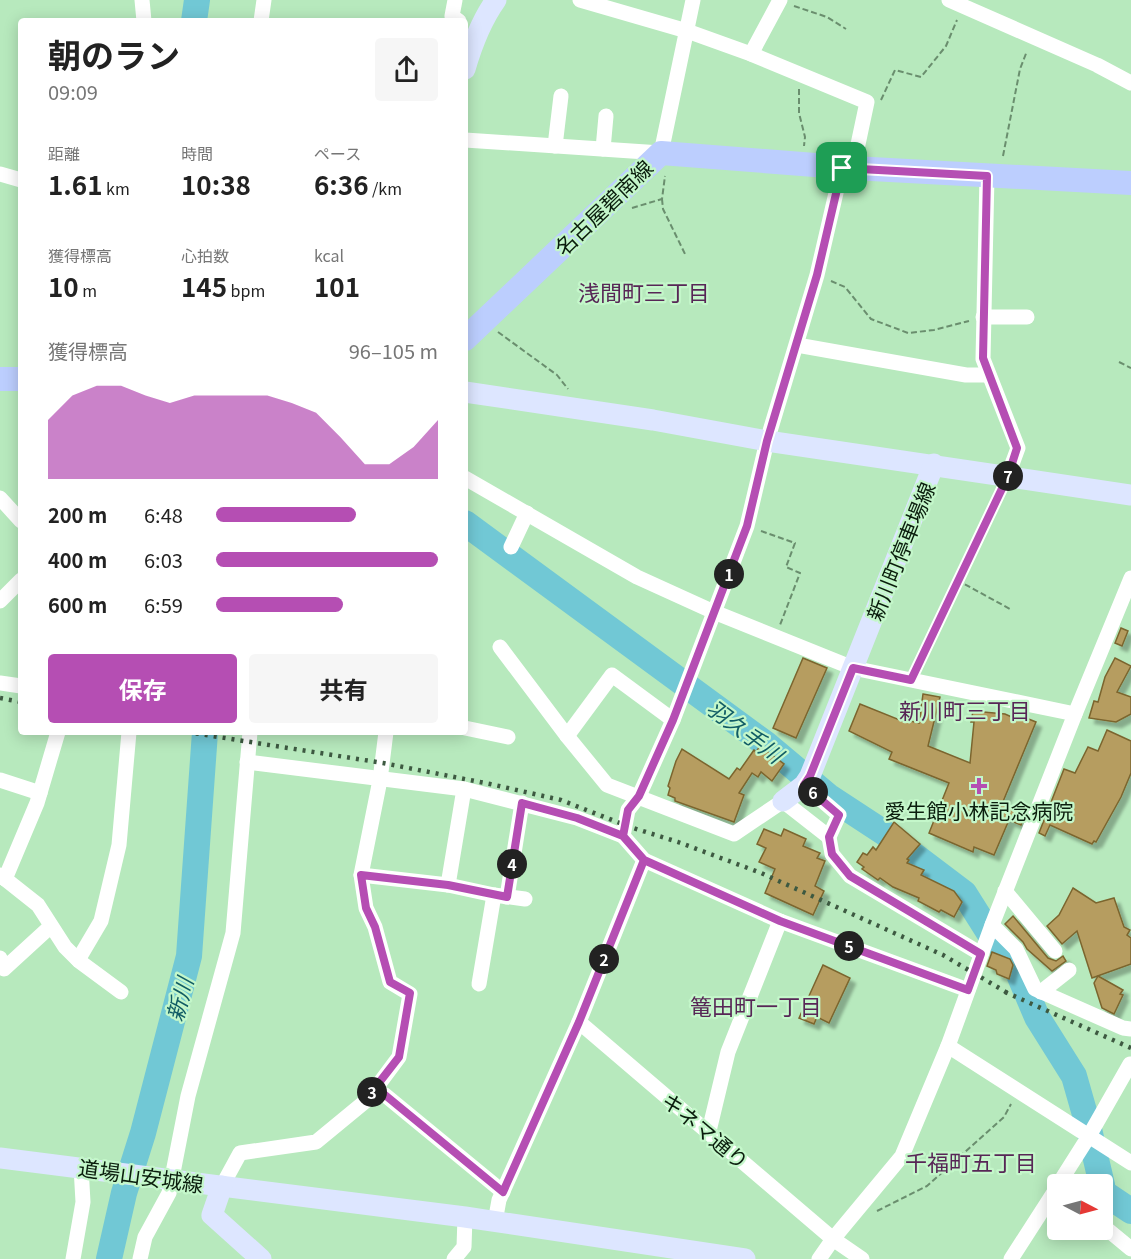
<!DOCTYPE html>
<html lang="ja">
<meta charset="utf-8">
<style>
body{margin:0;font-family:Georgia,"Noto Sans JP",serif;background:#f6f6f6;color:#222;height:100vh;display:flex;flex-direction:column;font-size:22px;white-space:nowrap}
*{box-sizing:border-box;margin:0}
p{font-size:20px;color:#767676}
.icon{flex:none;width:33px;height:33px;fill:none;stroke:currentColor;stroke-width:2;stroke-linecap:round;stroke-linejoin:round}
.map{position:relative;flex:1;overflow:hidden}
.details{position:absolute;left:18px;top:18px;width:450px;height:717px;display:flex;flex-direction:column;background:#fff;border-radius:6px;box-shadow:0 3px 15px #0003}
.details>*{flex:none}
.needle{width:39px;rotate:96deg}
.fabs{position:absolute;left:1047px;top:1174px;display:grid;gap:12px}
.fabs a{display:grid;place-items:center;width:66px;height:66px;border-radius:6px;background:#fff;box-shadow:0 3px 15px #0003;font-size:30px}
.pin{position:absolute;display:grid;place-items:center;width:51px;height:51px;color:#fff;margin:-26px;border-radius:12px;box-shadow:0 3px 9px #0006}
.km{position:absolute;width:30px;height:30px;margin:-15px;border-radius:50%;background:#222;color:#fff;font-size:16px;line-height:30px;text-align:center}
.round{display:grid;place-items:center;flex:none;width:63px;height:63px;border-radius:6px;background:#f6f6f6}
.head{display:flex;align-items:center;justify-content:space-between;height:102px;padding:0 30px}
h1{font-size:33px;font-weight:700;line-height:45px}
.stats{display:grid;grid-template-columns:repeat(3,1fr);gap:9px;height:102px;padding:6px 30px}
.stats div{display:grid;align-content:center}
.stats b{font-size:26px;font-weight:700}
.stats small{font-size:16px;font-weight:400}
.stats p{font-size:16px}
.chart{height:168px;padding:12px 30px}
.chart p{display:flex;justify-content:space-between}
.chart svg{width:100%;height:108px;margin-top:6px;fill:#b54eb3;opacity:.7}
.button{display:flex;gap:12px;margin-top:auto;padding:12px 30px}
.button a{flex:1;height:69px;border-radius:6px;background:#b54eb3;color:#fff;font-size:24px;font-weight:700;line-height:69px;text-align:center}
.button a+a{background:#f6f6f6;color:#222}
ul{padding:0 30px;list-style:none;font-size:20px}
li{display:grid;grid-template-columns:96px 72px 1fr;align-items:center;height:45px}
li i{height:15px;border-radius:8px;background:#b54eb3}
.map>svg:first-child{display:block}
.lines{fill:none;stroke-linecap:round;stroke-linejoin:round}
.river{stroke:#71c8d5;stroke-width:26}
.building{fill:#b69d60;stroke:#7b652e;stroke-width:1.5;filter:url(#shadow)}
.path{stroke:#6a8e6e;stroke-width:2;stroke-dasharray:6 3;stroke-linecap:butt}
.street{stroke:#fff;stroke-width:15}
.secondary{stroke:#dde6ff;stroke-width:21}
.primary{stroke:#bccefe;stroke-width:24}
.rail{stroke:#3d5941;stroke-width:4.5;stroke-dasharray:3 6;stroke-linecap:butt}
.route-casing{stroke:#fff;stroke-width:12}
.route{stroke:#b54eb3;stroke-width:8}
.poi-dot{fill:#b54eb3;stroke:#c4f7ca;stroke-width:2}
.labels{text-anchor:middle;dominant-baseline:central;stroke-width:4.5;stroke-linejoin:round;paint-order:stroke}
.street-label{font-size:21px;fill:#0a1d0d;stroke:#c4f7ca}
.poi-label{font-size:21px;fill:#0a1d0d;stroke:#c4f7ca}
.neighbourhood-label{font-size:22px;fill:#572656;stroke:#c4f7ca}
.water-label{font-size:22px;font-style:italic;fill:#115c65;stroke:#c4f7ca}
</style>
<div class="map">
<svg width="1131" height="1259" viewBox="0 0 1131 1259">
<defs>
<filter id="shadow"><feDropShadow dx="5.5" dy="5.5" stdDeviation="1.5" flood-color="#0004"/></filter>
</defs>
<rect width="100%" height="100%" fill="#b7e9bd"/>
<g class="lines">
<g class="river">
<polyline points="194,21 197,0"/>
<polyline points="465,523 766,744 828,796 886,834 964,893 993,939 1009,951 1037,1017 1074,1076 1088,1125 1102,1185"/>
<polyline points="1102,1187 1104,1193 1131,1211"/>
<polyline points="109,1259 124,1193 143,1133 189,956 205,732"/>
</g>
</g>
<g class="building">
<polygon points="1121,628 1128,631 1122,646 1115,643"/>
<polygon points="803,658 827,668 796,738 773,728"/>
<polygon points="1115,658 1131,666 1117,692 1131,697 1131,714 1116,722 1089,718 1094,701 1098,702 1105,677"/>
<polygon points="923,694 940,697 928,746 970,763 974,722 971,722 973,711 1005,714 1014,718 1016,714 1036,722 1002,804 1025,814 1021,825 1009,820 994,855 974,847 973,852 929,833 949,783 889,759 892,752 849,731 860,704 902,721 902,719 919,723"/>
<polygon points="1107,730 1131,741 1131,773 1121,797 1096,842 1094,841 1092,844 1050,825 1045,836 1039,833 1064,769 1075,773 1088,747 1098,751"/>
<polygon points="760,746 784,764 772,781 761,772 758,777 752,773 739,793 744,795 734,822 675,801 675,798 668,795 670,788 668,786 676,761 682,749 729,779 737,768 740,770 754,750 756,752"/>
<polygon points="894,822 920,844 907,859 909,860 907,863 924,870 921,875 954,891 962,902 954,917 941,910 939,912 918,901 919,898 893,887 880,878 878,880 862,869 864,867 857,862 863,853 867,855 873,847 876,850"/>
<polygon points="764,829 781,836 784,829 806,839 803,846 820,853 817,858 825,861 815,886 824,891 813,915 765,893 775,869 759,862 766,848 757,844"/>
<polygon points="1073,888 1096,903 1114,898 1124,927 1130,930 1127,935 1131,938 1131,964 1092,978 1077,931 1062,944 1047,926 1059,915"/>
<polygon points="1013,916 1048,958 1056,961 1063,956 1066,961 1052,971 1027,949 1023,942 1005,924"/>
<polygon points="992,952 1010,959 1013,965 1009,979 997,974 996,970 987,966"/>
<polygon points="823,965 850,978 829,1023 817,1017 814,1024 799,1018"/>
<polygon points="1098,976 1123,990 1120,994 1123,995 1114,1014 1102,1008 1094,983"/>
</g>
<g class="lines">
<g class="path">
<polyline points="794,6 827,17 846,29"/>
<polyline points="799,89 799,113 805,137 804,146"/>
<polyline points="881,100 895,70 921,77 946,46 957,20"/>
<polyline points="1003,156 1020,69 1027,51"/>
<polyline points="662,199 663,209 686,256"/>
<polyline points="632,208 662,199 665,176"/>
<polyline points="831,281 845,287 871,319 908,333 934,330 969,321"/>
<polyline points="498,332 557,375 568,389"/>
<polyline points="1119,362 1131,368"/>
<polyline points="761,531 795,543 786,567 800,573 780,625"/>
<polyline points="957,580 1010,609"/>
<polyline points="916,668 999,494"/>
<polyline points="877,1211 927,1186 1004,1117 1011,1104"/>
</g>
<g class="street">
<polyline points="142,0 144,21"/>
<polyline points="455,0 452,16 459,21"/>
<polyline points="580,0 687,31 751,54 867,102 853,168"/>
<polyline points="949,0 1097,65 1131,83"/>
<polyline points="261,21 264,0"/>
<polyline points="751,54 780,0"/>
<polyline points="465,140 661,153 693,0"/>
<polyline points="555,146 561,96"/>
<polyline points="603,149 606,116"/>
<polyline points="842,167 817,275 767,441 747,526 673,720 639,796 628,810 623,836 644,860 780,921 968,990"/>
<polyline points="0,174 21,180"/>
<polyline points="987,176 983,359 1018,448 1008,475"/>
<polyline points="983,317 1027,317"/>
<polyline points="797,345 966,375 989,375"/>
<polyline points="465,478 637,577 714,612 853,668 1075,714"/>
<polyline points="0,498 21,521"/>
<polyline points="511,547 527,513"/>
<polyline points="0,601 21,580"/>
<polyline points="500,647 567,736 607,785 734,834 783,801 829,837"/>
<polyline points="0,683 21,686"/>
<polyline points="465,728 508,737"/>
<polyline points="567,736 612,675 673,720"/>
<polyline points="247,762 464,789 577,818 623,836"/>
<polyline points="0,780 40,793"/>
<polyline points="804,785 839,815 829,837 832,854 850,876 981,954"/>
<polyline points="0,875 38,905 65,947 79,961 121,992"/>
<polyline points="361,875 448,885 494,895 525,899"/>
<polyline points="5,879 37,803 58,732"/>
<polyline points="448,885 464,789"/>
<polyline points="1005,891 1055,951"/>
<polyline points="507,897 522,803"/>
<polyline points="992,925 1016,949 1035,989 1123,1028 1131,1029"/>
<polyline points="0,958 4,969 51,926"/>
<polyline points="78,960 101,921 119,845 129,732"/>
<polyline points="479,984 494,895"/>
<polyline points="1041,992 1069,970"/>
<polyline points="579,1022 833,1239 862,1259"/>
<polyline points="948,1046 1131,1163"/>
<polyline points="371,1093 385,1095 503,1192"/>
<polyline points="709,1131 728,1052 780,921"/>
<polyline points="1058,1185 1089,1136 1130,1064"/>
<polyline points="222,1186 240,1153 316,1142 367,1100 399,1057 410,994 390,982 375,927 366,908 361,875 380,780 386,732"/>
<polyline points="495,1222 499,1200 579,1022 644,860"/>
<polyline points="1102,1225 1131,1249"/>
<polyline points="73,1259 83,1202 81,1167"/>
<polyline points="140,1259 145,1237 169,1193 188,1096 233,933 250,732"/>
<polyline points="454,1259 464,1247 465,1217"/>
<polyline points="819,1259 833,1239 902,1156 948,1046 992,925 1075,714 1131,578"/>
<polyline points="1011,1259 1058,1186"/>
</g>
<g class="secondary">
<path d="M465,69C472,45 481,21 496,0"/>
<polyline points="465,392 653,420 767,441 1131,495"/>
<polyline points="783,801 804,785 810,776 934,464"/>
<polyline points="0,1158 465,1217 745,1259"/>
<polyline points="222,1186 212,1215 261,1259"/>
</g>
<g class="primary">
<polyline points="465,339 661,153 853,168 1131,183"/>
<polyline points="0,379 21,379"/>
</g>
<g class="rail">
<polyline points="0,698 21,702"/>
<polyline points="187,732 383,763 490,784 561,800 630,827 678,842 761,873 943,955 1011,995"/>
<polyline points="1005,992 1131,1048"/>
</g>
</g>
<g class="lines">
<g class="route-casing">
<polyline id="route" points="842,168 817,275 767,441 747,526 673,720 639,796 628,810 623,836 644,860 579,1022 503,1192 385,1095 371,1093 399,1057 410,993 390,982 375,927 366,908 361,875 448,885 507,897 522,803 577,818 623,836 644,860 780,921 968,990 981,954 850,876 832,854 829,837 839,815 804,785 810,776 853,668 911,680 1008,476 1017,448 983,358 987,176 842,168"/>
</g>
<use href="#route" class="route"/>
</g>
<path class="poi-dot" d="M976 777h6v6h6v6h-6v6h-6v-6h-6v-6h6z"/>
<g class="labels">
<g class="street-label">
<text transform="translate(603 207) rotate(-44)">名古屋碧南線</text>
<text transform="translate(900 551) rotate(-68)">新川町停車場線</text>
<text transform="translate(706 1130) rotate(40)">キネマ通り</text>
<text transform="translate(141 1175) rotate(8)">道場山安城線</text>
</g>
<g class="poi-label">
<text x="979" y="810">愛生館小林記念病院</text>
</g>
<g class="neighbourhood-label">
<text x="644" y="291">浅間町三丁目</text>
<text x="965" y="709">新川町三丁目</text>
<text x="756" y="1005">篭田町一丁目</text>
<text x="971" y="1161">千福町五丁目</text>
</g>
<g class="water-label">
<text transform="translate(746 730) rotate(37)">羽久手川</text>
<text transform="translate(178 999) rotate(-75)">新川</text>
</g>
</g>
</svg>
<div class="fabs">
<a><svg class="needle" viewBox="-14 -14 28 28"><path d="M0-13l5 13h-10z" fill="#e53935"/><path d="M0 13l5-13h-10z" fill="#767676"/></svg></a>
</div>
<div class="pin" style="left:842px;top:168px;background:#1e9e55"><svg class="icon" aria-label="arrive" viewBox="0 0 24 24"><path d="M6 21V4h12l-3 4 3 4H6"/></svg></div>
<b class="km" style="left:729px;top:574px">1</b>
<b class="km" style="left:604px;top:959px">2</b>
<b class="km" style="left:372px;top:1092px">3</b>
<b class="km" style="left:512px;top:864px">4</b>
<b class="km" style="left:849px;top:946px">5</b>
<b class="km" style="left:813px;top:792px">6</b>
<b class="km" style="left:1008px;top:476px">7</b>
<section class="details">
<div class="head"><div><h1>朝のラン</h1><p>09:09</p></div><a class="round"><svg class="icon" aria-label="share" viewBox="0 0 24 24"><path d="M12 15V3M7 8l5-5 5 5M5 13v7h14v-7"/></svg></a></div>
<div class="stats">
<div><p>距離</p><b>1.61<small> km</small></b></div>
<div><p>時間</p><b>10:38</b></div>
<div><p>ペース</p><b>6:36<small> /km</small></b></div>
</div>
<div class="stats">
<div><p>獲得標高</p><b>10<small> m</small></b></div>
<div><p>心拍数</p><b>145<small> bpm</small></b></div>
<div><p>kcal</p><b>101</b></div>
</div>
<div class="chart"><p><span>獲得標高</span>96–105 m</p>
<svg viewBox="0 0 160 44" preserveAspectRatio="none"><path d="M0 44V20L10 10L20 6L30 6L40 10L50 13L60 10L70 10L80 10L90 10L100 13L110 17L120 27L130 38L140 38L150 31L160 20V44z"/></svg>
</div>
<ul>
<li><b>200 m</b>6:48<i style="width:63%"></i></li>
<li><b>400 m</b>6:03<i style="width:100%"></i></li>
<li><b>600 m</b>6:59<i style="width:57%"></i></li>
</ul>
<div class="button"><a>保存</a><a>共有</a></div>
</section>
</div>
